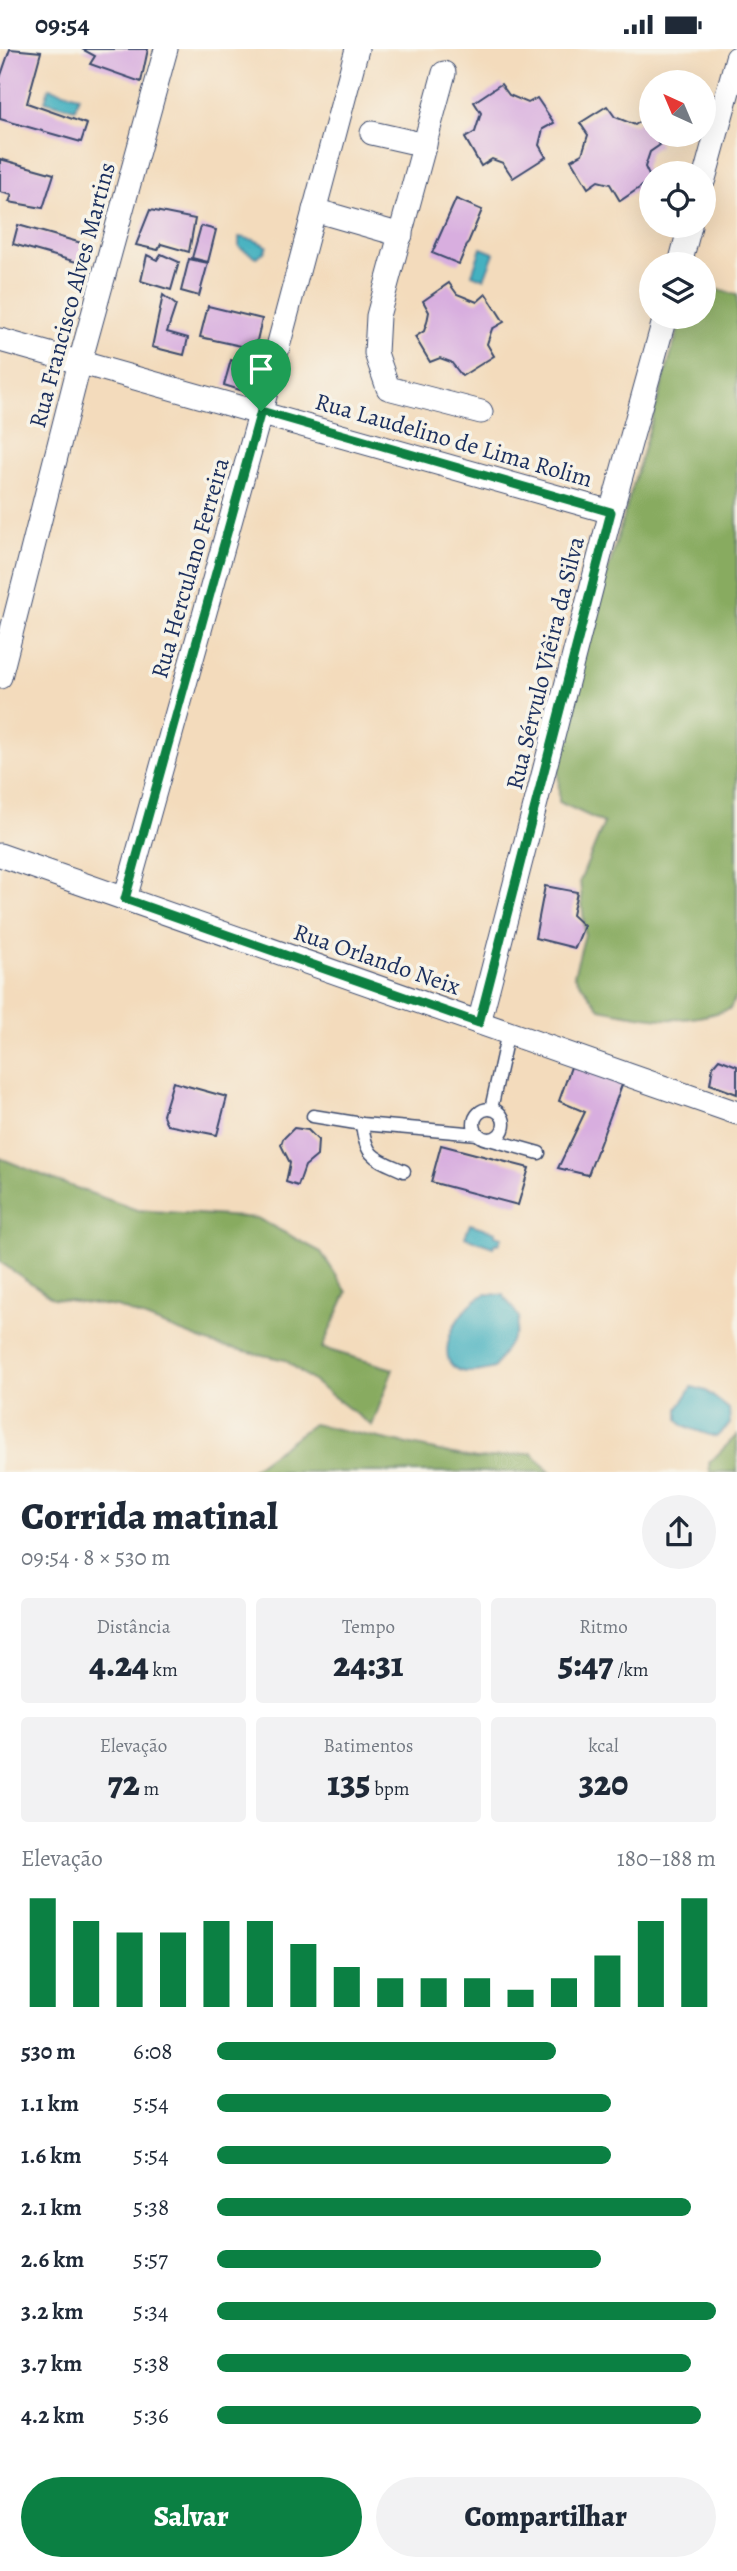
<!DOCTYPE html>
<html lang="pt">
<meta charset="utf-8">
<style>
body{margin:0;font-family:Alegreya,serif;background:#f2f2f3;color:#1f2937;height:100vh;display:flex;flex-direction:column;font-size:26px;white-space:nowrap}
*{box-sizing:border-box;margin:0}
p{font-size:23px;color:#747a83}
.icon{flex:none;width:38px;height:38px;fill:none;stroke:currentColor;stroke-width:2;stroke-linecap:round;stroke-linejoin:round}
.map{position:relative;height:1423px;overflow:hidden}
.details{display:flex;flex-direction:column;background:#fff;flex:1}
.details>*{flex:none}
.needle{width:46px;rotate:316deg}
.controls{position:absolute;left:639px;top:21px;display:grid;gap:14px}
.controls a{display:grid;place-items:center;width:77px;height:77px;border-radius:50%;background:#fff;box-shadow:0 7px 28px #0002;font-size:35px}
.pin{position:absolute;display:grid;place-items:center;width:60px;height:60px;color:#fff;margin:-72px -30px;border-radius:50% 50% 50% 0;rotate:-45deg;box-shadow:0 0 7px #0007}
.pin .icon{rotate:45deg}
.round{display:grid;place-items:center;flex:none;width:74px;height:74px;border-radius:37px;background:#f2f2f3}
.head{display:flex;align-items:center;justify-content:space-between;height:119px;padding:0 21px}
h1{font-size:38px;font-weight:800;line-height:52px}
.stats{display:grid;grid-template-columns:repeat(3,1fr);gap:10px;height:119px;padding:7px 21px}
.stats div{display:grid;align-content:center;border-radius:7px;background:#f2f2f3;text-align:center}
.stats b{font-size:35px;font-weight:800}
.stats small{font-size:19px;font-weight:400}
.stats p{font-size:19px}
.chart{height:196px;padding:14px 21px}
.chart p{display:flex;justify-content:space-between}
.chart svg{width:100%;height:126px;margin-top:7px;stroke:#0b8043;stroke-width:6}
.button{display:flex;gap:14px;margin-top:auto;padding:14px 21px}
.button a{flex:1;height:80px;border-radius:42px;background:#0b8043;color:#fff;font-size:28px;font-weight:800;line-height:80px;text-align:center}
.button a+a{background:#f2f2f3;color:#1f2937}
ul{padding:0 21px;list-style:none;font-size:23px}
li{display:grid;grid-template-columns:112px 84px 1fr;align-items:center;height:52px}
li i{height:18px;border-radius:9px;background:#0b8043}
.status{display:flex;justify-content:space-between;align-items:center;height:49px;padding:0 35px;background:#fff;direction:ltr}
.status svg{height:19px;fill:currentColor}
.map>svg:first-child{display:block}
.forest{fill:#88ab60;stroke:#526d5f;stroke-width:2}
.water{fill:#44b1c0;stroke:#30708f;stroke-width:2}
.building{fill:#d8aedf}
.lines{fill:none;stroke-linecap:round;stroke-linejoin:round}
.lane-casing{stroke:#3b496c;stroke-width:15}
.street-casing{stroke:#3b496c;stroke-width:25}
.lane{stroke:#fff;stroke-width:12}
.street{stroke:#fff;stroke-width:23}
.route-casing{stroke:#fff;stroke-width:14}
.route{stroke:#0b8043;stroke-width:9}
.labels{text-anchor:middle;dominant-baseline:central;stroke-width:7;stroke-linejoin:round;paint-order:stroke}
.street-label{font-size:24px;fill:#1b2f5e;stroke:#f7f3e8}
</style>
<div class="status"><b>09:54</b><svg viewBox="0 0 49 12"><path d="M0 12V9h3v3zM5 12V6h3v6zM10 12V3h3v9zM15 12V0h3v12zM26 1h20v11H26zM47 4h2v5h-2z"/></svg></div>
<div class="map">
<svg width="737" height="1423" viewBox="0 0 737 1423">
<rect width="100%" height="100%" fill="#f7f3e8"/>
<filter id="ink" filterUnits="userSpaceOnUse"><feTurbulence type="fractalNoise" baseFrequency=".0143" numOctaves="2"/><feDisplacementMap in="SourceGraphic" scale="14" xChannelSelector="R" yChannelSelector="G"/><feConvolveMatrix kernelMatrix="1 2 1 2 8 2 1 2 1" color-interpolation-filters="sRGB"/></filter>
<filter id="wash" filterUnits="userSpaceOnUse"><feTurbulence type="fractalNoise" baseFrequency=".00686" numOctaves="4" result="noise"/><feDisplacementMap in="SourceGraphic" scale="28" xChannelSelector="R" yChannelSelector="G"/><feGaussianBlur stdDeviation="1.57" result="paint"/><feColorMatrix in="noise" values="0 0 0 0 0 0 0 0 0 0 0 0 0 0 0 0 0 1.4 0 .05"/><feComposite in="paint" operator="in"/></filter>
<g filter="url(#wash)">
<rect width="100%" height="100%" fill="#f3dbbc"/>
<g class="forest">
<path d="M704,237L737,246V946L730,960C679,977 651,970 600,960L574,926L585,885L580,832L604,774L559,753L558,693L682,268H704Z"/>
<polygon points="0,1109 57,1132 137,1161 257,1169 321,1203 347,1243 322,1299 393,1320 372,1377 285,1311 213,1295 117,1258 53,1249 0,1213"/>
<polygon points="313,1375 477,1410 532,1404 550,1423 248,1423"/>
<polygon points="737,1386 737,1423 710,1423 709,1414"/>
</g>
<g class="water">
<polygon points="49,39 79,47 75,60 45,52"/>
<polygon points="239,188 254,191 267,197 264,203 256,208 239,198"/>
<polygon points="481,199 494,204 484,230 472,225"/>
<polygon points="470,1175 496,1183 495,1186 502,1188 499,1195 495,1194 493,1198 465,1188"/>
<path d="M486,1245L503,1246L519,1268L516,1283L494,1319C419,1342 448,1261 486,1245Z"/>
<polygon points="692,1338 706,1342 729,1360 730,1375 716,1388 683,1377 678,1371 678,1360"/>
</g>
<g id="blocks">
<g class="building">
<polygon points="10,0 41,3 27,54 87,75 81,93 0,70 0,29"/>
<polygon points="82,0 148,0 141,33 90,15 95,7"/>
<polygon points="501,35 509,46 528,54 537,49 554,74 543,80 539,96 546,108 513,129 503,114 492,110 481,117 465,89 475,83 481,64 474,53"/>
<polygon points="607,57 615,68 635,76 644,70 651,81 651,86 654,86 660,96 650,103 645,118 651,131 620,152 610,135 598,132 588,139 571,111 582,105 588,86 580,74"/>
<polygon points="0,110 54,125 43,159 9,153 12,146 0,143"/>
<polygon points="456,150 482,161 459,215 432,204"/>
<polygon points="150,161 195,170 189,203 161,195 158,201 136,196"/>
<polygon points="18,176 92,197 87,216 13,195"/>
<polygon points="201,177 216,181 208,213 192,209"/>
<polygon points="161,205 179,213 171,241 141,232 147,206 157,211"/>
<polygon points="189,210 208,214 199,247 181,242"/>
<polygon points="449,234 457,245 477,253 486,245 504,273 492,280 487,295 494,307 462,327 451,313 440,309 430,313 415,288 424,282 427,273 429,263 423,252"/>
<polygon points="163,246 176,256 167,283 188,289 184,306 152,298"/>
<polygon points="208,257 262,270 255,300 200,288"/>
<polygon points="231,311 260,320 253,345 224,336"/>
<polygon points="545,837 577,843 572,866 584,877 575,899 535,889"/>
<polygon points="719,1010 737,1017 737,1045 710,1035 713,1017"/>
<polygon points="571,1018 623,1033 588,1126 558,1119 585,1063 559,1052"/>
<polygon points="173,1033 227,1048 217,1086 167,1076 163,1066"/>
<polygon points="294,1079 308,1081 318,1091 317,1107 305,1117 298,1137 286,1133 290,1114 281,1096 283,1090"/>
<polygon points="441,1096 529,1119 518,1156 431,1133"/>
</g>
</g>
</g>
<g filter="url(#ink)">
<use href="#blocks" fill-opacity="0" stroke="#3b496c" stroke-width="2"/>
<g class="lines">
<g class="lane-casing">
<g id="lane">
<polyline points="491,1060 508,983"/>
<circle cx="489" cy="1075" r="15"/>
<polyline points="313,1067 362,1075 478,1085"/>
<path d="M362,1075C366,1109 374,1109 404,1122"/>
<polyline points="489,1090 539,1104"/>
</g>
</g>
<g class="street-casing">
<g id="street">
<polyline points="444,24 378,267 376,304 388,339 481,363"/>
<polyline points="372,84 425,96"/>
<polyline points="704,130 737,9"/>
<polyline points="314,161 401,186"/>
<polyline points="680,215 690,177"/>
<polyline points="0,291 611,463"/>
<polyline points="0,628 80,313 166,0"/>
<polyline points="0,806 737,1064"/>
<polyline points="125,850 261,362 357,0"/>
<polyline points="479,974 611,463 665,268"/>
</g>
</g>
<use href="#lane" class="lane"/>
<use href="#street" class="street"/>
</g>
</g>
<g class="lines" filter="url(#ink)">
<g class="route-casing">
<polygon id="route" points="261,362 611,463 479,974 125,850"/>
</g>
<use href="#route" class="route"/>
</g>
<g class="labels">
<g class="street-label">
<text transform="translate(72 246) rotate(-75)">Rua Francisco Alves Martins</text>
<text transform="translate(454 391) rotate(16)">Rua Laudelino de Lima Rolim</text>
<text transform="translate(190 519) rotate(-74)">Rua Herculano Ferreira</text>
<text transform="translate(545 614) rotate(-76)">Rua Sérvulo Viêira da Silva</text>
<text transform="translate(377 910) rotate(19)">Rua Orlando Neix</text>
</g>
</g>
</svg>
<div class="controls">
<a><svg class="needle" viewBox="-14 -14 28 28"><path d="M0-13l5 13h-10z" fill="#e53935"/><path d="M0 13l5-13h-10z" fill="#747a83"/></svg></a>
<a><svg class="icon" aria-label="locate" viewBox="0 0 24 24"><circle cx="12" cy="12" r="6"/><path d="M12 2v4M12 18v4M2 12h4M18 12h4"/></svg></a>
<a><svg class="icon" aria-label="layers" viewBox="0 0 24 24"><path d="M12 4l9 5-9 5-9-5zM3 14l9 5 9-5"/></svg></a>
</div>
<div class="pin" style="left:261px;top:362px;background:#1e9e55"><svg class="icon" aria-label="arrive" viewBox="0 0 24 24"><path d="M6 21V4h12l-3 4 3 4H6"/></svg></div>
</div>
<section class="details">
<div class="head"><div><h1>Corrida matinal</h1><p>09:54 · 8 × 530 m</p></div><a class="round"><svg class="icon" aria-label="share" viewBox="0 0 24 24"><path d="M12 15V3M7 8l5-5 5 5M5 13v7h14v-7"/></svg></a></div>
<div class="stats">
<div><p>Distância</p><b>4.24<small> km</small></b></div>
<div><p>Tempo</p><b>24:31</b></div>
<div><p>Ritmo</p><b>5:47<small> /km</small></b></div>
</div>
<div class="stats">
<div><p>Elevação</p><b>72<small> m</small></b></div>
<div><p>Batimentos</p><b>135<small> bpm</small></b></div>
<div><p>kcal</p><b>320</b></div>
</div>
<div class="chart"><p><span>Elevação</span>180–188 m</p>
<svg viewBox="0 0 160 44" preserveAspectRatio="none"><path d="M5 44V6M15 44V14M25 44V18M35 44V18M45 44V14M55 44V14M65 44V22M75 44V30M85 44V34M95 44V34M105 44V34M115 44V38M125 44V34M135 44V26M145 44V14M155 44V6"/></svg>
</div>
<ul>
<li><b>530 m</b>6:08<i style="width:68%"></i></li>
<li><b>1.1 km</b>5:54<i style="width:79%"></i></li>
<li><b>1.6 km</b>5:54<i style="width:79%"></i></li>
<li><b>2.1 km</b>5:38<i style="width:95%"></i></li>
<li><b>2.6 km</b>5:57<i style="width:77%"></i></li>
<li><b>3.2 km</b>5:34<i style="width:100%"></i></li>
<li><b>3.7 km</b>5:38<i style="width:95%"></i></li>
<li><b>4.2 km</b>5:36<i style="width:97%"></i></li>
</ul>
<div class="button"><a>Salvar</a><a>Compartilhar</a></div>
</section>
